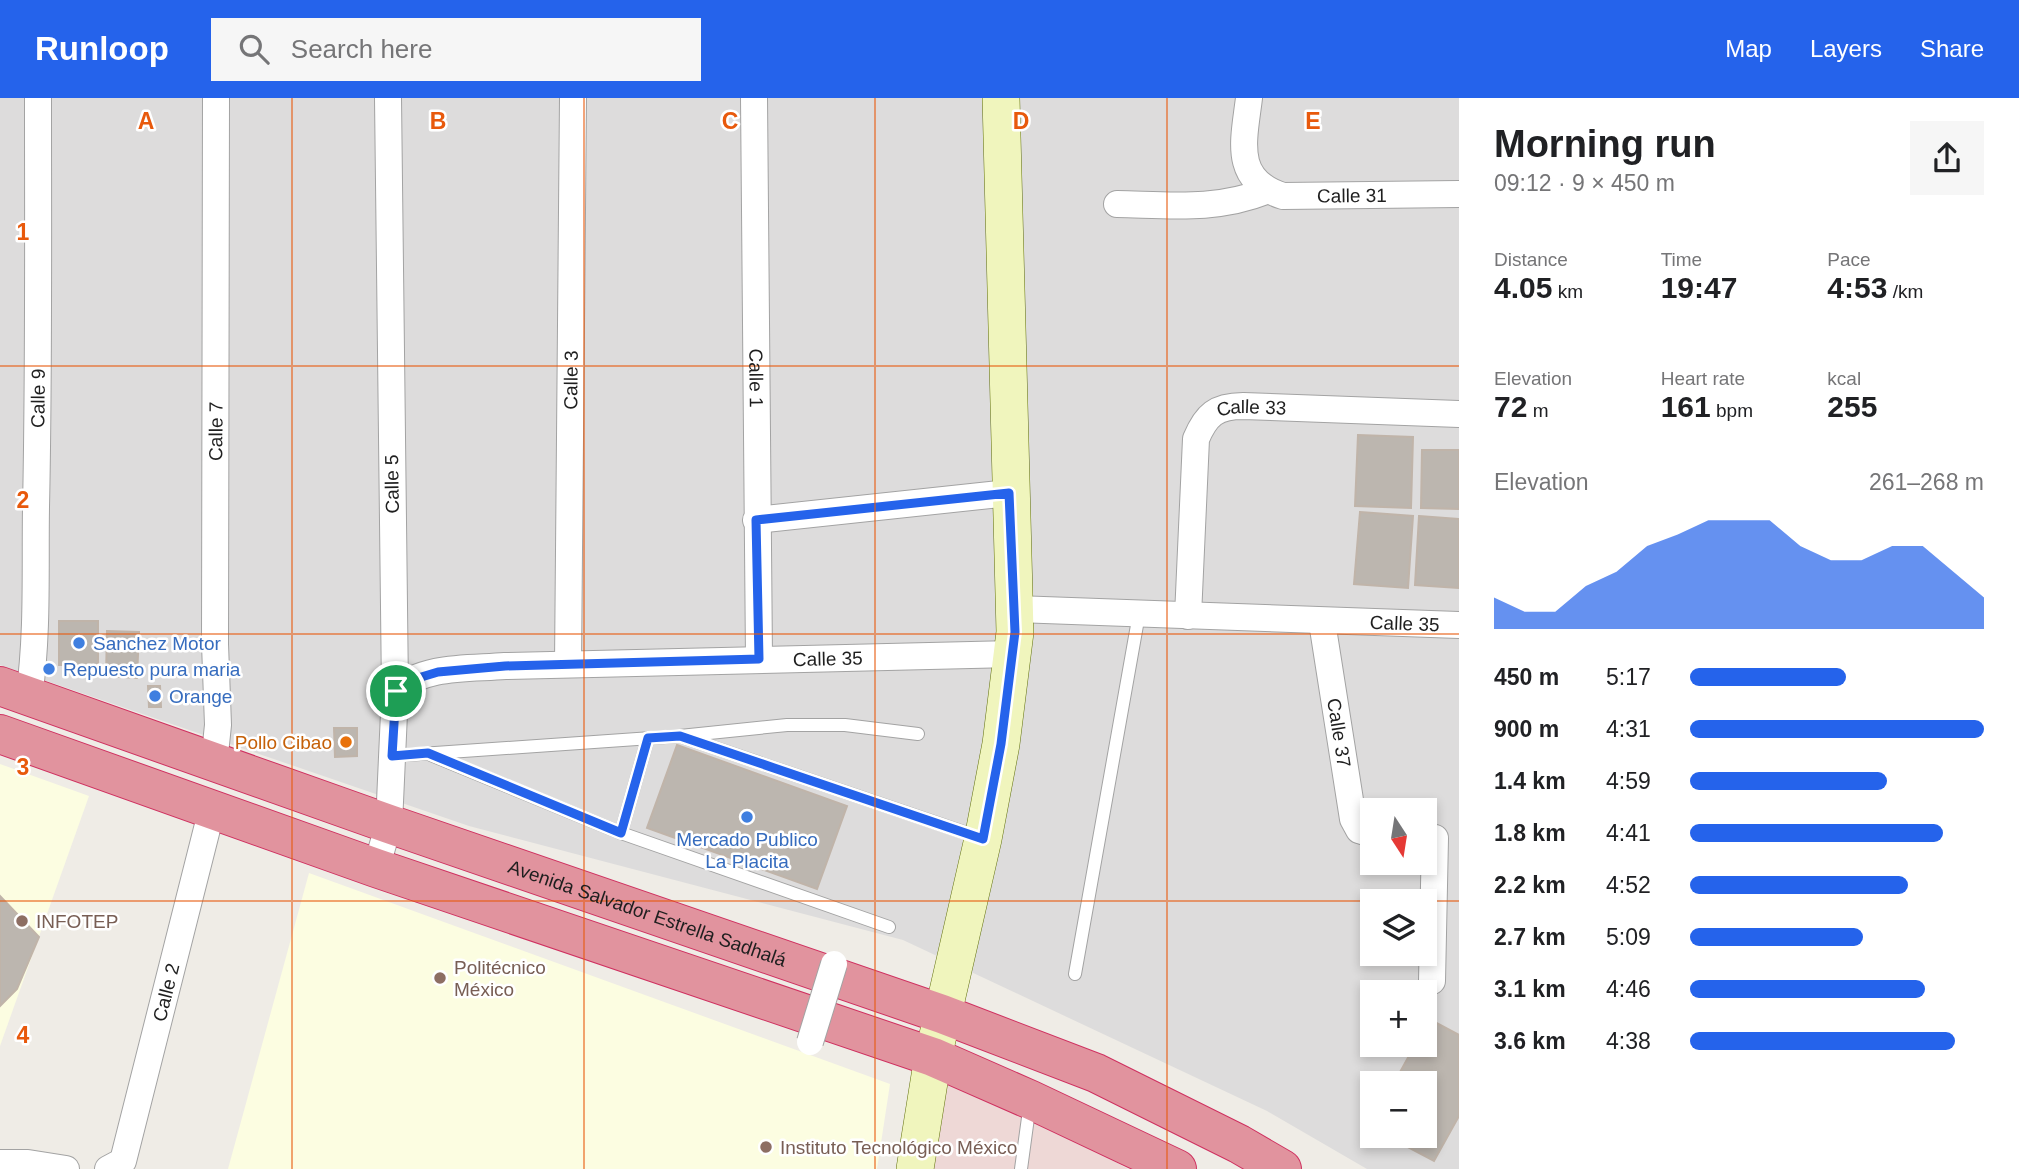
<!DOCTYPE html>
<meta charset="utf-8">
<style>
body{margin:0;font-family:Arial,sans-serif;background:#f6f6f6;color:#202124;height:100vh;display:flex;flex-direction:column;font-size:26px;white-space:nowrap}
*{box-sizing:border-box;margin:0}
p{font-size:23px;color:#757577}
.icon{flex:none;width:38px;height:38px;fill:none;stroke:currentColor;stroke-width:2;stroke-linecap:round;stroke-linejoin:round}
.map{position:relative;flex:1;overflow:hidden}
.details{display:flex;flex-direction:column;background:#fff;width:560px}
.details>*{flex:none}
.needle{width:46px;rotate:168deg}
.tools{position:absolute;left:1360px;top:700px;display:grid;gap:14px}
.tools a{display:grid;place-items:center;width:77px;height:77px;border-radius:0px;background:#fff;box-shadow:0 4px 10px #0003;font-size:35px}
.pin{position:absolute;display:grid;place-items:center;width:60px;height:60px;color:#fff;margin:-30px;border:4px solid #fff;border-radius:50%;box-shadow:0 2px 7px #0007}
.round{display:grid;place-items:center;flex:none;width:74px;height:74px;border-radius:0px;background:#f6f6f6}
.headline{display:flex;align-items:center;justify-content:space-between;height:119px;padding:0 35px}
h1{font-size:38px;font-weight:800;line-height:52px}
.figures{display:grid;grid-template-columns:repeat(3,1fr);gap:10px;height:119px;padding:7px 35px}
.figures div{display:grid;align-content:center}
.figures b{font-size:30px;font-weight:800}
.figures small{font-size:19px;font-weight:400}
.figures p{font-size:19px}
.chart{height:196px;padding:14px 35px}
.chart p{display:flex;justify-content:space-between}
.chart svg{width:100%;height:126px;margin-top:7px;fill:#2563eb;opacity:.7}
ul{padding:0 35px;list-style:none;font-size:23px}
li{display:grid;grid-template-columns:112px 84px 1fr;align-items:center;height:52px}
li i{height:18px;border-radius:9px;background:#2563eb}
header{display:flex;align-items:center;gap:42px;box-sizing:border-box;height:98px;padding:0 35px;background:#2563eb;color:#fff}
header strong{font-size:33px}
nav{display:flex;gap:38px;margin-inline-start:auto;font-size:24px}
.search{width:490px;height:63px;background:#f6f6f6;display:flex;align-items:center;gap:18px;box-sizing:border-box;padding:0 24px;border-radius:0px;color:#757577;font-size:26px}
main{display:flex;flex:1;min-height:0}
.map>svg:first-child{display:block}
.residential{fill:#dddcdc;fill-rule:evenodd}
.commercial{fill:#eed8d6}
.education{fill:#fcfde1}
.building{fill:#bcb6af;stroke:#c0b4a9;stroke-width:2}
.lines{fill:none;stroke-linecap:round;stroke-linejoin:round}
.lane-casing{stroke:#a3a3a3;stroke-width:14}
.street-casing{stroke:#a3a3a3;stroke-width:28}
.secondary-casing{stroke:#606f0c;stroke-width:38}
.highway-casing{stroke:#cf3160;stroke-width:40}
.lane{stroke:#fff;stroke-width:12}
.street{stroke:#fff;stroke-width:26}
.secondary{stroke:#f0f5bd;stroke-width:37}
.highway{stroke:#e1939e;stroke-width:38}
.street-bridge-casing{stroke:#a3a3a3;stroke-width:28;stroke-linecap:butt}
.street-bridge{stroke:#fff;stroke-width:26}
.route-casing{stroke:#fff;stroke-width:14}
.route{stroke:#2563eb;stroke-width:9}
.grid{fill:none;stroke:#e8590c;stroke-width:2;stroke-opacity:0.55}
.shop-dot{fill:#3f7fe0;stroke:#fff;stroke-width:2.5}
.food-dot{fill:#e8710a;stroke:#fff;stroke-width:2.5}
.education-dot{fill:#8d6e63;stroke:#fff;stroke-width:2.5}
.labels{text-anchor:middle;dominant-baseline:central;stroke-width:5;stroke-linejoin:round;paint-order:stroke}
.street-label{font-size:19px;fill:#1f1f1f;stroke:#fff}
.shop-label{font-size:19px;fill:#366cbe;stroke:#fff;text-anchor:start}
.food-label{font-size:19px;fill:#c56008;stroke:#fff;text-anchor:end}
.education-label{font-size:19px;fill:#785e54;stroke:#fff;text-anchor:start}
.grid-label{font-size:23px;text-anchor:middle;font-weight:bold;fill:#e8590c;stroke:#fff;stroke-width:5;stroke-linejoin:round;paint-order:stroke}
</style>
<header>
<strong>Runloop</strong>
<div class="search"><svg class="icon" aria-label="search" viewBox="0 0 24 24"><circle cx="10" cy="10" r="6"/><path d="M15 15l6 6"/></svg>Search here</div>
<nav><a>Map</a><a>Layers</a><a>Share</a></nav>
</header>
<main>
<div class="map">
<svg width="1459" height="1071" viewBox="0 0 1459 1071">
<rect width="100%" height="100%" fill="#efece6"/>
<path class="residential" d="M0,0H1459V1071H1367L1267,1013L903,842L469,728L0,567ZM1372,712H1424V765H1372ZM1372,803H1424V856H1372ZM1372,894H1424V947H1372ZM1372,985H1424V1038H1372Z"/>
<polygon class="commercial" points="933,959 1128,1071 920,1071"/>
<g class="education">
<polygon points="0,666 89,698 0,948"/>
<polygon points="309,775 890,986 877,1071 228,1071"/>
</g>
<g class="building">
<polygon points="1358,337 1413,339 1411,410 1355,408"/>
<polygon points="1422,352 1459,352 1459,411 1421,410"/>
<polygon points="1360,414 1413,418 1408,490 1354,486"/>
<polygon points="1419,418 1459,421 1459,490 1415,487"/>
<rect x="59" y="523" width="39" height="44"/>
<polygon points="107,533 139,534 137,580 106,578"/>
<polygon points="148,588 160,588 161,609 149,609"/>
<polygon points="334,630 357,630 357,658 335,659"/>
<polygon points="677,647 847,708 817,791 647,730"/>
<polygon points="0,798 39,839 17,891 0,908"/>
<polygon points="1429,921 1459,937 1459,1018 1434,1063 1387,1038 1424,1038 1424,985 1394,985 1415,947 1424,947 1424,930"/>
</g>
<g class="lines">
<g class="lane-casing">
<g id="lane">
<polyline points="683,639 981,740"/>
<polyline points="431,657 621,735 889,829"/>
<polyline points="392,658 680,638 787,627 845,627 918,636"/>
<polyline points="621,735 648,640"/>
<polyline points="1075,876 1139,516"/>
<polyline points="1021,1071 1030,1005"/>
</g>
</g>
<g class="street-casing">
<g id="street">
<path id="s1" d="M754,0L759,561"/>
<path id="s2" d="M1249,0C1244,42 1232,82 1283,98L1459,96"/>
<path d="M1117,106C1169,107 1216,113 1266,93"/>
<polyline points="756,422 1009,395"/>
<path id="s3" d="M1015,511L1459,527"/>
<path id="s4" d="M1188,518L1196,341C1206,317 1216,308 1243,308L1459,316"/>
<path id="s5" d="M1322,524L1353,721L1359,732L1372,736"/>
<path id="s6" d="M568,566L573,0"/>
<path id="s7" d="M395,593C424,567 469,571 505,568L1013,556"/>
<path id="s8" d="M29,599C38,536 35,472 36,409C39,272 38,136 38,0"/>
<path id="s9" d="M214,665L218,627L215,546L216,0"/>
<polyline points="376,770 389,726 395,593 388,0"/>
<polyline points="1432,883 1435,740"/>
<polyline points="0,1065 28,1065 66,1071"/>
<path id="s10" d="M108,1071L123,1063L212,711"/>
</g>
</g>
<g class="secondary-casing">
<polyline id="secondary" points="915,1071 933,959 983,741 1001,646 1015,534 1001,0"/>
</g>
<g class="highway-casing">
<g id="highway">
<path id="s11" d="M0,588L389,726L942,916L1096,975L1239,1046L1282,1071"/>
<polyline points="0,636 376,770 933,959 1031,1002 1177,1071"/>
</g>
</g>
<use href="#lane" class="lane"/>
<use href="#street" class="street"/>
<use href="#secondary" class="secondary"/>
<use href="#highway" class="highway"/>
<g class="street-bridge-casing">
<polyline id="street-bridge" points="810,944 834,866"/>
</g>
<use href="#street-bridge" class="street-bridge"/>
</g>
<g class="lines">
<g class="route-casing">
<polygon id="route" points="1009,395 1015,534 1001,646 983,741 680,638 648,640 621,735 428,655 392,658 396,593 408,583 438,574 505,568 759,561 756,422"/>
</g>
<use href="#route" class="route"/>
</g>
<path class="grid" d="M292,0V1071M584,0V1071M875,0V1071M1167,0V1071M0,268H1459M0,536H1459M0,803H1372M1372,803H1424M1424,803H1459"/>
<g class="shop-dot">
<circle cx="79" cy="545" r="7"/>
<circle cx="49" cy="571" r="7"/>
<circle cx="155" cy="598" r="7"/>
<circle cx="747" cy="719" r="7"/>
</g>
<circle class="food-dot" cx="346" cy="644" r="7"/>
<g class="education-dot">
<circle cx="22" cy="823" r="7"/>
<circle cx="440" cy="880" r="7"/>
<circle cx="766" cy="1049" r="7"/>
</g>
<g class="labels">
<g class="street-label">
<text stroke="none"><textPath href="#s2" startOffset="186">Calle 31</textPath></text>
<text stroke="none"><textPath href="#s1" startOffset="280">Calle 1</textPath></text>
<text stroke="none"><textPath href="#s6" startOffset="284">Calle 3</textPath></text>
<text stroke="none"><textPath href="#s8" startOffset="299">Calle 9</textPath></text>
<text stroke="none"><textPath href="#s4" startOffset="248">Calle 33</textPath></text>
<text stroke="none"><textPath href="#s9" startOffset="332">Calle 7</textPath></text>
<text transform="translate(392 386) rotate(-91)">Calle 5</text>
<text stroke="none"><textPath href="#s3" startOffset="390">Calle 35</textPath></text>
<text stroke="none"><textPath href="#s7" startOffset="438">Calle 35</textPath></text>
<text stroke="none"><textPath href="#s5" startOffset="112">Calle 37</textPath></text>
<text stroke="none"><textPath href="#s11" startOffset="686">Avenida Salvador Estrella Sadhalá</textPath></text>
<text stroke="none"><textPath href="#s10" startOffset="191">Calle 2</textPath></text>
</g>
<g class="shop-label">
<text x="93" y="545">Sanchez Motor</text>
<text x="63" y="571">Repuesto pura maria</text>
<text x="169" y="598">Orange</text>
<text x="747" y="741" text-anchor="middle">Mercado Publico<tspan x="747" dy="22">La Placita</tspan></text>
</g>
<g class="food-label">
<text x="332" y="644">Pollo Cibao</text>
</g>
<g class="education-label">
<text x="36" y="823">INFOTEP</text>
<text x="454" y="869">Politécnico<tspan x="454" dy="22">México</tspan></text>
<text x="780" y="1049">Instituto Tecnológico México</text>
</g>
</g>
<g class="grid-label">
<text x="146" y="31">A</text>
<text x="438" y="31">B</text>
<text x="730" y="31">C</text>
<text x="1021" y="31">D</text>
<text x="1313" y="31">E</text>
<text x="23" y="142">1</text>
<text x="23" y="410">2</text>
<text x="23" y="677">3</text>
<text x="23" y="945">4</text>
</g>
</svg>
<div class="tools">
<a><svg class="needle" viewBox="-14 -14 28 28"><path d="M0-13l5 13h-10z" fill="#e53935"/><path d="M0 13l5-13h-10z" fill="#757577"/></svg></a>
<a><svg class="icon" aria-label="layers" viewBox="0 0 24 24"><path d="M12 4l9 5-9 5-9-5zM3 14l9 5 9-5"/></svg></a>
<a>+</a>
<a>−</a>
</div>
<div class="pin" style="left:396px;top:593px;background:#1e9e55"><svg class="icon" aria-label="arrive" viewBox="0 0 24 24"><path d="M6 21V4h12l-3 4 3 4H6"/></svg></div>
</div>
<section class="details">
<div class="headline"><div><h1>Morning run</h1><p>09:12 · 9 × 450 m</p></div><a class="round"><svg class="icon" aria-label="share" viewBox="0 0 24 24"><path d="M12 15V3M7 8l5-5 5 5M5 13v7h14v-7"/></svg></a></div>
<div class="figures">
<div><p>Distance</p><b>4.05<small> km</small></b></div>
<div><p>Time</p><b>19:47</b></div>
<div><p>Pace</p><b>4:53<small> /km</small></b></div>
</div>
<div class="figures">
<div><p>Elevation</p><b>72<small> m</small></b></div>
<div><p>Heart rate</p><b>161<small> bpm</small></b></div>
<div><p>kcal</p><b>255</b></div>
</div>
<div class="chart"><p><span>Elevation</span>261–268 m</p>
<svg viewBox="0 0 160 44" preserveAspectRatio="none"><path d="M0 44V33L10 38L20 38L30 29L40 24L50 15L60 11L70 6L80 6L90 6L100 15L110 20L120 20L130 15L140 15L150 24L160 33V44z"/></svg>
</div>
<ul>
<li><b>450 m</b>5:17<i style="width:53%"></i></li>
<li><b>900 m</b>4:31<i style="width:100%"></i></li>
<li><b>1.4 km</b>4:59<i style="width:67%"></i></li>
<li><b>1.8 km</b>4:41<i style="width:86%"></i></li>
<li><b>2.2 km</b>4:52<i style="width:74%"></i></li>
<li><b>2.7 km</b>5:09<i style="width:59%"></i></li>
<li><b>3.1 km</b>4:46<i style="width:80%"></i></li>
<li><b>3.6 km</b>4:38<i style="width:90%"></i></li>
</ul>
</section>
</main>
